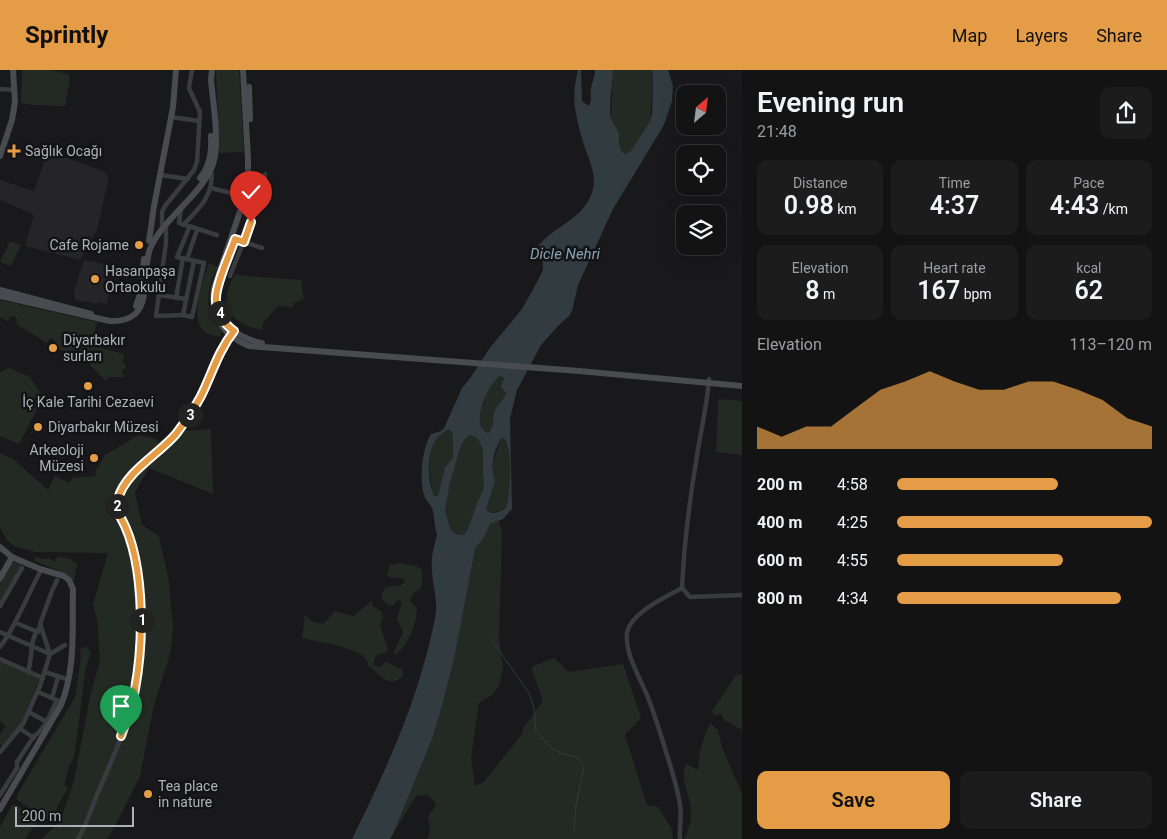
<!DOCTYPE html>
<meta charset="utf-8">
<style>
body{margin:0;font-family:Roboto,sans-serif;background:#1c1c1d;color:#f1f3f6;height:100vh;display:flex;flex-direction:column;font-size:19px;white-space:nowrap}
*{box-sizing:border-box;margin:0}
p{font-size:16px;color:#9d9ea0}
.icon{flex:none;width:28px;height:28px;fill:none;stroke:currentColor;stroke-width:2;stroke-linecap:round;stroke-linejoin:round}
.map{position:relative;flex:1;overflow:hidden}
.drawer{display:flex;flex-direction:column;background:#131314;width:425px}
.drawer>*{flex:none}
.needle{width:32px;rotate:28deg}
.controls{position:absolute;left:676px;top:15px;display:grid;gap:10px}
.controls a{display:grid;place-items:center;width:50px;height:50px;border-radius:10px;background:#131314;box-shadow:0 5px 20px #0002,0 0 0 1px #323234;font-size:25px}
.scale{position:absolute;left:15px;bottom:12px;width:119px;box-sizing:border-box;padding-left:5px;border:2px solid #acb2b9;border-top:0;font-size:14px;line-height:18px;white-space:nowrap;color:#acb2b9;-webkit-text-stroke:4px #141416;paint-order:stroke}
.pin{position:absolute;display:grid;place-items:center;width:42px;height:42px;color:#fff;margin:-51px -21px;border-radius:50% 50% 50% 0;rotate:-45deg;box-shadow:0 0 5px #0007}
.pin .icon{rotate:45deg}
.km{position:absolute;width:25px;height:25px;margin:-12px;border-radius:50%;background:#222;color:#fff;font-size:14px;line-height:25px;text-align:center}
.round{display:grid;place-items:center;flex:none;width:52px;height:52px;border-radius:10px;background:#1c1c1d}
.headline{display:flex;align-items:center;justify-content:space-between;height:85px;padding:0 15px}
h1{font-size:28px;font-weight:600;line-height:38px}
.stats{display:grid;grid-template-columns:repeat(3,1fr);gap:8px;height:85px;padding:5px 15px}
.stats div{display:grid;align-content:center;border-radius:10px;background:#1c1c1d;text-align:center}
.stats b{font-size:25px;font-weight:600}
.stats small{font-size:14px;font-weight:400}
.stats p{font-size:14px}
.chart{height:140px;padding:10px 15px}
.chart p{display:flex;justify-content:space-between}
.chart svg{width:100%;height:90px;margin-top:5px;fill:#e59c46;opacity:.7}
.button{display:flex;gap:10px;margin-top:auto;padding:10px 15px}
.button a{flex:1;height:58px;border-radius:10px;background:#e59c46;color:#111;font-size:20px;font-weight:600;line-height:58px;text-align:center}
.button a+a{background:#1c1c1d;color:#f1f3f6}
ul{padding:0 15px;list-style:none;font-size:16px}
li{display:grid;grid-template-columns:80px 60px 1fr;align-items:center;height:38px}
li i{height:12px;border-radius:6px;background:#e59c46}
header{display:flex;align-items:center;gap:30px;box-sizing:border-box;height:70px;padding:0 25px;background:#e59c46;color:#111}
header strong{font-size:24px}
nav{display:flex;gap:28px;margin-inline-start:auto;font-size:18px}
main{display:flex;flex:1;min-height:0}
.map>svg:first-child{display:block}
.built{fill:#252527}
.green{fill:#232a23}
.water{fill:#313b40;fill-rule:evenodd}
.lines{fill:none;stroke-linecap:round;stroke-linejoin:round}
.stream{stroke:#313b40;stroke-width:1}
.street{stroke:#3a3b3f;stroke-width:4.5}
.secondary{stroke:#484b4f;stroke-width:6}
.route-casing{stroke:#fff;stroke-width:10}
.route{stroke:#e59c46;stroke-width:6}
.poi-dot{fill:#e59c46;stroke:#141416;stroke-width:2}
.labels{text-anchor:middle;dominant-baseline:central;stroke-width:5;stroke-linejoin:round;paint-order:stroke}
.poi-label{font-size:14px;fill:#acb2b9;stroke:#141416;text-anchor:start}
.water-label{font-size:15px;font-style:italic;fill:#86a2b1;stroke:#141416}
</style>
<header>
<strong>Sprintly</strong>
<nav><a>Map</a><a>Layers</a><a>Share</a></nav>
</header>
<main>
<div class="map">
<svg width="742" height="769" viewBox="0 0 742 769">
<rect width="100%" height="100%" fill="#19191b"/>
<g class="built">
<polygon points="48,81 103,101 109,107 97,160 80,190 25,176 34,145 0,130 0,110 34,121"/>
<polygon points="84,190 115,196 107,234 98,232 97,234 75,230 74,221"/>
</g>
<g class="green">
<polygon points="22,0 51,0 68,4 70,8 65,36 32,35 21,33"/>
<polygon points="216,0 239,0 244,82 219,83"/>
<polygon points="613,0 652,0 653,7 650,51 631,81 627,84 621,81 619,77 620,68 611,49"/>
<polygon points="10,171 21,175 11,196 0,192"/>
<path d="M209,193L218,197C206,218 203,241 221,261V265L218,267C214,265 207,264 204,261C189,249 204,208 209,193Z"/>
<path d="M235,204C257,208 279,208 301,210L304,229L294,233L293,237L278,236L262,254L263,260C230,255 217,234 235,204Z"/>
<polygon points="0,230 97,252 92,276 124,284 123,294 126,295 126,299 122,299 122,304 125,307 109,307 105,310 90,295 91,290 88,287 83,290 74,286 74,284 73,286 64,282 65,280 63,281 55,277 56,274 53,269 50,269 47,273 16,254 17,249 14,246 10,247 8,251 0,247"/>
<polygon points="9,298 30,307 41,324 41,332 19,374 0,366 0,302"/>
<path d="M500,306L504,308L501,317L506,323C504,330 498,333 495,340C491,348 496,356 488,363H485C484,360 482,358 481,356C476,343 489,313 500,306Z"/>
<polygon points="718,329 742,331 742,385 716,382"/>
<polygon points="211,359 213,424 149,398 135,422 142,455 159,466 169,511 173,557 171,581 154,635 140,706 115,756 107,769 41,769 60,752 74,711 91,622 100,591 97,550 93,534 108,483 36,482 14,476 8,471 0,458 0,383 13,389 48,420 55,406 69,413 72,408 96,406 95,402 105,385 139,365 156,369 165,380 181,361"/>
<path d="M450,360L453,364V388L445,397L438,425L434,427C429,407 422,366 450,360Z"/>
<polygon points="470,365 478,369 483,379 483,404 484,413 483,420 477,433 467,461 463,465 457,464 451,460 445,441 450,413 460,379 464,370"/>
<path d="M501,368L505,369C513,385 510,417 508,436L499,441L490,443L486,439L495,412L492,396Z"/>
<path d="M495,451H499L502,463L499,570L503,597L499,616L493,624L479,633L471,688L475,716L483,713L523,663V658L543,631L531,597L554,588L569,602L623,594L641,648L625,665L647,735L658,737L671,758L673,769H427L430,761L428,747L436,735C431,725 426,724 416,726L393,764L440,643L453,594L473,484L488,456Z"/>
<polygon points="35,487 44,489 49,488 54,492 57,487 71,489 72,491 77,493 74,511 63,502 34,491"/>
<polygon points="12,491 22,495 0,534 0,511"/>
<path d="M400,493L416,496L422,500V514L420,519L414,523L410,531L417,538C417,553 408,576 395,585L393,584L403,562L397,548L402,533L400,530L397,531L392,536L387,534L381,528L382,523L386,517L401,515L405,512L404,509L389,507L387,504L390,495Z"/>
<path d="M372,531L373,536L382,542L383,548L380,555L388,580L386,582L377,585L374,589V595L380,597L385,592C392,593 396,598 402,599L403,606C387,620 380,603 368,596C368,592 367,589 363,586C349,576 319,572 302,568L305,544C311,551 314,554 324,553L334,542H338L353,546Z"/>
<polygon points="86,576 91,583 86,597 74,688 70,694 64,715 68,718 50,750 17,730 17,725 75,627 81,587 80,580"/>
<polygon points="0,591 40,608 21,653 2,676 0,674 0,664 6,656 0,651"/>
<polygon points="737,604 742,605 742,660 724,650 721,643 715,646 712,641"/>
<path d="M710,653L718,660L722,677L742,724V769H684C689,759 692,750 691,739C690,725 678,704 687,694L695,699H699C697,683 704,668 710,653Z"/>
<polygon points="12,735 17,735 38,751 25,769 0,769 0,757"/>
</g>
<path class="water" d="M578,0H581L582,31L589,36C592,30 590,25 591,18C592,12 595,7 595,0H613C613,12 608,39 611,48C613,55 618,58 619,66C620,74 618,79 625,84L631,81L650,51L652,43L653,7L652,0H668L673,16L672,31L664,55L613,139L578,215L572,241L569,246L558,256L541,275L517,320L510,349L512,439L503,449L490,454L484,467L475,479L453,594L440,643L432,669L393,764L390,769H352C387,698 420,626 435,548C439,531 432,515 432,499C431,487 434,475 437,465C434,456 435,446 432,438C430,433 425,430 424,425C419,410 422,378 431,364L441,361L444,358L462,318L471,307L489,279L522,239L536,214L543,200V194L539,175C552,159 572,153 585,136C601,113 592,98 584,75C580,63 577,50 575,38C573,25 575,13 578,0ZM500,306L504,308L501,317L506,323C504,330 498,333 495,340C491,348 496,356 488,363L485,362C484,360 482,358 481,356C476,343 489,313 500,306ZM450,360L453,364V388L445,397L438,425L435,427C425,410 425,365 450,360ZM470,365L478,369L483,380V404L484,413L483,420L477,433L467,461L463,465L456,464L451,460L445,441L450,413L460,379L464,370ZM501,368L505,369C513,386 510,412 508,431L506,438C500,441 491,447 486,439L495,412L492,396L495,381Z"/>
<g class="lines">
<polyline class="stream" points="491,569 529,623 534,638 536,661 552,679 560,683 578,688 584,696 576,735 574,761"/>
<g class="street">
<polyline points="0,19 14,20"/>
<polyline points="171,47 199,51"/>
<polyline points="161,105 188,109"/>
<polyline points="211,118 231,123"/>
<polyline points="181,138 179,153 217,165"/>
<polyline points="162,154 162,142 165,136 194,100 197,92 200,42 189,18 192,0"/>
<polyline points="166,155 166,173 156,246 183,245 192,247 204,193 177,187 189,158"/>
<path d="M183,155C199,139 215,124 211,100"/>
<polyline points="235,169 262,178"/>
<polyline points="187,189 197,160"/>
<polyline points="230,206 264,120 265,104"/>
<polyline points="159,225 186,229"/>
<polyline points="176,228 183,188"/>
<polyline points="183,245 194,191"/>
<path d="M709,309C707,337 700,364 696,392C689,434 684,476 682,518L690,527L742,525"/>
<polyline points="0,536 22,498"/>
<polyline points="16,553 38,562"/>
<polyline points="0,562 50,584 65,575"/>
<path d="M0,577C17,554 26,528 40,502"/>
<polyline points="0,589 43,608"/>
<path d="M28,602C33,586 29,569 40,557"/>
<polyline points="45,602 66,609"/>
<polyline points="38,622 59,631"/>
<polyline points="52,628 58,607"/>
<polyline points="29,642 47,652"/>
<polyline points="19,658 34,668"/>
<polyline points="0,682 23,654 40,616 50,584 40,554 52,521 57,510"/>
<path d="M0,725L17,698V692L34,666C44,661 52,641 57,630"/>
<path d="M78,769C87,754 92,736 99,720C113,688 128,655 135,620C143,584 142,547 138,511C136,496 133,481 129,466C125,455 116,442 117,431C121,406 160,382 176,363C186,352 195,339 201,325C211,304 218,283 232,264"/>
<path d="M680,769C679,758 682,746 680,735C677,714 669,692 663,672C658,656 653,640 647,625C639,606 625,584 627,563C630,543 666,527 682,518"/>
</g>
<g class="secondary">
<path d="M243,0L248,89V118L214,218C210,247 222,265 249,276L579,301L742,316"/>
<polyline points="249,17 250,49"/>
<polyline points="0,86 12,50 15,32 13,0"/>
<path d="M200,108C210,96 212,82 211,66"/>
<polyline points="149,171 154,136 173,37 176,0"/>
<path d="M229,186C225,198 217,213 216,227C214,253 241,269 262,273"/>
<polyline points="0,220 91,244"/>
<path d="M0,226L110,251C157,253 140,206 150,179C162,149 203,124 213,94C220,73 213,33 211,10L212,0"/>
<polyline points="136,236 141,221 144,189"/>
<path d="M0,477L12,487L40,499L64,506L69,510L73,519C72,558 76,598 61,635L0,739"/>
<polyline points="0,508 12,487"/>
</g>
</g>
<g class="lines">
<g class="route-casing">
<path id="route" d="M121,666C126,651 133,635 135,619C144,570 146,483 116,440C117,437 117,432 118,429C125,402 158,385 176,364C185,352 194,339 201,326C212,304 218,281 234,261C224,254 215,241 216,228C216,213 230,184 235,169L244,172L251,152"/>
</g>
<use href="#route" class="route"/>
</g>
<g class="poi-dot">
<path d="M11.5 73.5h5v5h5v5h-5v5h-5v-5h-5v-5h5z"/>
<circle cx="139" cy="175" r="5"/>
<circle cx="95" cy="209" r="5"/>
<circle cx="53" cy="278" r="5"/>
<circle cx="88" cy="316" r="5"/>
<circle cx="38" cy="357" r="5"/>
<circle cx="94" cy="388" r="5"/>
<circle cx="148" cy="724" r="5"/>
</g>
<g class="labels">
<g class="poi-label">
<text x="25" y="81">Sağlık Ocağı</text>
<text x="129" y="175" text-anchor="end">Cafe Rojame</text>
<text x="105" y="201">Hasanpaşa<tspan x="105" dy="16">Ortaokulu</tspan></text>
<text x="63" y="270">Diyarbakır<tspan x="63" dy="16">surları</tspan></text>
<text x="88" y="332" text-anchor="middle">İç Kale Tarihi Cezaevi</text>
<text x="48" y="357">Diyarbakır Müzesi</text>
<text x="84" y="380" text-anchor="end">Arkeoloji<tspan x="84" dy="16">Müzesi</tspan></text>
<text x="158" y="716">Tea place<tspan x="158" dy="16">in nature</tspan></text>
</g>
<g class="water-label">
<text x="565" y="184">Dicle Nehri</text>
</g>
</g>
</svg>
<div class="controls">
<a><svg class="needle" viewBox="-14 -14 28 28"><path d="M0-13l5 13h-10z" fill="#e53935"/><path d="M0 13l5-13h-10z" fill="#9d9ea0"/></svg></a>
<a><svg class="icon" aria-label="locate" viewBox="0 0 24 24"><circle cx="12" cy="12" r="6"/><path d="M12 2v4M12 18v4M2 12h4M18 12h4"/></svg></a>
<a><svg class="icon" aria-label="layers" viewBox="0 0 24 24"><path d="M12 4l9 5-9 5-9-5zM3 14l9 5 9-5"/></svg></a>
</div>
<div class="scale">200 m</div>
<div class="pin" style="left:121px;top:666px;background:#1e9e55"><svg class="icon" aria-label="arrive" viewBox="0 0 24 24"><path d="M6 21V4h12l-3 4 3 4H6"/></svg></div>
<div class="pin" style="left:251px;top:152px;background:#d93025"><svg class="icon" aria-label="check" viewBox="0 0 24 24"><path d="M5 12l5 5 9-10"/></svg></div>
<b class="km" style="left:142px;top:550px">1</b>
<b class="km" style="left:117px;top:436px">2</b>
<b class="km" style="left:190px;top:345px">3</b>
<b class="km" style="left:220px;top:243px">4</b>
</div>
<section class="drawer">
<div class="headline"><div><h1>Evening run</h1><p>21:48</p></div><a class="round"><svg class="icon" aria-label="share" viewBox="0 0 24 24"><path d="M12 15V3M7 8l5-5 5 5M5 13v7h14v-7"/></svg></a></div>
<div class="stats">
<div><p>Distance</p><b>0.98<small> km</small></b></div>
<div><p>Time</p><b>4:37</b></div>
<div><p>Pace</p><b>4:43<small> /km</small></b></div>
</div>
<div class="stats">
<div><p>Elevation</p><b>8<small> m</small></b></div>
<div><p>Heart rate</p><b>167<small> bpm</small></b></div>
<div><p>kcal</p><b>62</b></div>
</div>
<div class="chart"><p><span>Elevation</span>113–120 m</p>
<svg viewBox="0 0 160 44" preserveAspectRatio="none"><path d="M0 44V33L10 38L20 33L30 33L40 24L50 15L60 11L70 6L80 11L90 15L100 15L110 11L120 11L130 15L140 20L150 29L160 33V44z"/></svg>
</div>
<ul>
<li><b>200 m</b>4:58<i style="width:63%"></i></li>
<li><b>400 m</b>4:25<i style="width:100%"></i></li>
<li><b>600 m</b>4:55<i style="width:65%"></i></li>
<li><b>800 m</b>4:34<i style="width:88%"></i></li>
</ul>
<div class="button"><a>Save</a><a>Share</a></div>
</section>
</main>
